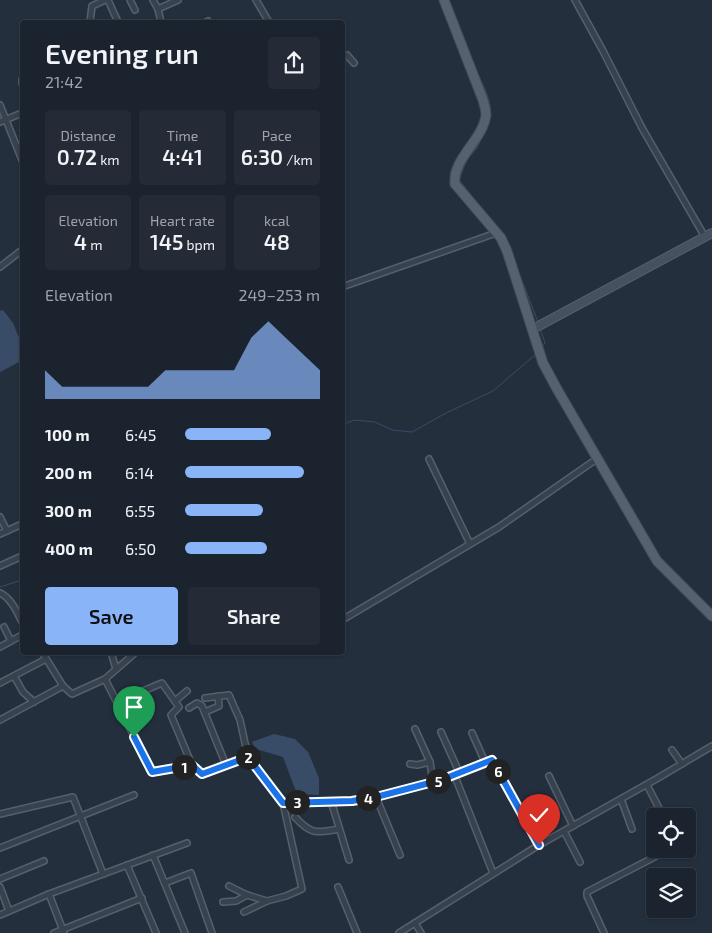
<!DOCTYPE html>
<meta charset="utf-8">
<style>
body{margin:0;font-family:"Exo 2",sans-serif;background:#242b36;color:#f1f3f6;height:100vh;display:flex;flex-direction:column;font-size:19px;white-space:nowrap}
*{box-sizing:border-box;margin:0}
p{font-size:16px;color:#a0a4aa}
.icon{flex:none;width:28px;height:28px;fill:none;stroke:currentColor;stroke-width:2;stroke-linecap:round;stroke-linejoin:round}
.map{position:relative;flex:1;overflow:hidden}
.drawer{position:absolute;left:20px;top:20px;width:325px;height:635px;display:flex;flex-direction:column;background:#1b232e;border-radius:5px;box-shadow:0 1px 4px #0004,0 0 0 1px #39404a}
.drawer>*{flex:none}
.controls{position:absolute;left:646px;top:808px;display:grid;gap:10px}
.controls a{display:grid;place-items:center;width:50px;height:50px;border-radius:5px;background:#1b232e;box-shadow:0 1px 4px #0004,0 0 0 1px #39404a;font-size:25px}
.pin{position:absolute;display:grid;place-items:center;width:42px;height:42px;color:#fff;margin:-51px -21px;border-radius:50% 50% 50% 0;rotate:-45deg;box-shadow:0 0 5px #0007}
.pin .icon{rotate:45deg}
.km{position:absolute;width:25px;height:25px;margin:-12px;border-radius:50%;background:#222;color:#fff;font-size:14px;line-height:25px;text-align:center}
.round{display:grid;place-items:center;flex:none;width:52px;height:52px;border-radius:5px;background:#242b36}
.summary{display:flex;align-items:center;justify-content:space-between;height:85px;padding:0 25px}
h1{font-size:28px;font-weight:600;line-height:38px}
.figures{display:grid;grid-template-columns:repeat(3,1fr);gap:8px;height:85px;padding:5px 25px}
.figures div{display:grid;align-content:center;border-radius:5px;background:#242b36;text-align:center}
.figures b{font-size:21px;font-weight:600}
.figures small{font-size:14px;font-weight:400}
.figures p{font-size:14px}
.chart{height:140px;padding:10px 25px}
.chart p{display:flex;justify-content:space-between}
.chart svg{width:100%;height:90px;margin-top:5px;fill:#8ab4f8;opacity:.7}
.button{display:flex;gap:10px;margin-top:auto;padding:10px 25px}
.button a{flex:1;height:58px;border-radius:5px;background:#8ab4f8;color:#111;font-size:20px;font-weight:600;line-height:58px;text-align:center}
.button a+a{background:#242b36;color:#f1f3f6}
ul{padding:0 25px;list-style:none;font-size:16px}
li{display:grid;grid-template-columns:80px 60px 1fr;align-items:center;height:38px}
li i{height:12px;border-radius:6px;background:#8ab4f8}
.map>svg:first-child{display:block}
.water{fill:#394c67}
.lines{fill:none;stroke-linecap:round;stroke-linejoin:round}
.stream{stroke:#394c67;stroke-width:1}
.street-casing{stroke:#565f6c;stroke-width:8}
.secondary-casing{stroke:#565f6c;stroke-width:10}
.primary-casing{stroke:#414a57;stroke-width:11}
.street{stroke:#38414e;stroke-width:5}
.secondary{stroke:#465061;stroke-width:8}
.primary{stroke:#56606e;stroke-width:9}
.route-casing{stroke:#fff;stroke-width:10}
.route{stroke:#1a73e8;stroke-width:6}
</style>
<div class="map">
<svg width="712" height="933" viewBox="0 0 712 933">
<rect width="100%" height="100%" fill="#242f3e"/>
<g class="water">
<polygon points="3,310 13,323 20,340 22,351 19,362 0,372 0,311"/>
<polygon points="274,734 295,739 308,752 319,778 319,795 297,794 283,757 256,749 252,742"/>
</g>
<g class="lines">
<g class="stream">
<path d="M477,73C485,88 494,106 489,122"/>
<polyline points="483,135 477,148 467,159 459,180 504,236"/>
<polyline points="514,260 538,322"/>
<polyline points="540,328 545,343 541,347"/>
<polyline points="342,425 354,420 375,422 392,430 412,432 446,413 493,391 536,354"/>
<polyline points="0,587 22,580"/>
</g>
<g class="street-casing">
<g id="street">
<polyline points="108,0 118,22"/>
<polyline points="130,0 135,10"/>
<polyline points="153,0 158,9"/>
<polyline points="256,0 269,22"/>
<polyline points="575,0 603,51 642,128 705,237"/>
<polyline points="90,22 92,6 105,0"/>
<polyline points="161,22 158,9 178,0"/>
<polyline points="206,22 208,21"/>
<polyline points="342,57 347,55 354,63"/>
<polyline points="22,80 22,83"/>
<polyline points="0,105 22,160"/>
<polyline points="0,122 22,113"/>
<polyline points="0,267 22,250"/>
<polyline points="342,287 496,233"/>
<polyline points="429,459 470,544"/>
<polyline points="0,517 7,531"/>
<polyline points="0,534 22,524"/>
<polyline points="0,566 22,556"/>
<path d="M0,593C11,598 17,612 22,622"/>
<polyline points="342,620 499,527 598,458"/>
<polyline points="4,627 11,641"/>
<polyline points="0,647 22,635"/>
<polyline points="42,652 63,686 72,694 105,679 135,653"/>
<polyline points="111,652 116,669"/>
<polyline points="14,676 23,692 34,702"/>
<polyline points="105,679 152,772 192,765 203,774 248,757 283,803 352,801 376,797 441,780 492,759 539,845 658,778 712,746"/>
<polyline points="0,683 46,659"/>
<polyline points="205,698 229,695 240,720 248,757"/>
<polyline points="175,701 187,691"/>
<polyline points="117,702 162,683 179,707 171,715 192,765"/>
<polyline points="189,708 197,703 202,706 226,765"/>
<polyline points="205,712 219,706 218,696"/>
<polyline points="0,720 63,686"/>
<polyline points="415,729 430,762 432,776 442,780"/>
<polyline points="441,732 459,772"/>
<polyline points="472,733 485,762"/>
<polyline points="672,750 682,764"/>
<polyline points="410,764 417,765 430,762"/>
<polyline points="454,774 493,873"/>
<polyline points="549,776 573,826"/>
<polyline points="647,785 663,816"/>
<polyline points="376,797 400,855"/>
<polyline points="621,799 632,829"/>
<polyline points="331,801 349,860"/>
<polyline points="0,814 73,797 103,874"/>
<path d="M295,817C311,835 317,833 339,829"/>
<polyline points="564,831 580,862"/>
<polyline points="0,848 134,795"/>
<polyline points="153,855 185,933"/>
<polyline points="127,865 156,933"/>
<polyline points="0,879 44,861"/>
<polyline points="165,883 191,873 212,933"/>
<polyline points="229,886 247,895 267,901"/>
<polyline points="0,887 9,911"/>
<polyline points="338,887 357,933"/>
<polyline points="49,894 64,933"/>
<polyline points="223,902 236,901 247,895"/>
<polyline points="244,912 267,901 286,896 302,889 283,803"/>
<polyline points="0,915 49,894 187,843"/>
<polyline points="415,923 421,933"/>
<polyline points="54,933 142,898"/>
<polyline points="399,933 539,845"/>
<polyline points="604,933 587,896 587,892 670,849"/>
</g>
</g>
<g class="secondary-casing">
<polyline id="secondary" points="533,329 712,233"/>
</g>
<g class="primary-casing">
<path id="primary" d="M444,0L483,100C484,104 486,110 486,115C483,140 452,159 455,184L501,238L507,251L543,363L557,389L657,561L712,616"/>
</g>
<use href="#street" class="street"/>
<use href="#secondary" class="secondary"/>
<use href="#primary" class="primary"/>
</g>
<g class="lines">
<g class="route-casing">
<polyline id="route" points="134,737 152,772 192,765 202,774 248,757 283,803 352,801 376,797 441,780 492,760 539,845"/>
</g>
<use href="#route" class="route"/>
</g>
</svg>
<div class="controls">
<a><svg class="icon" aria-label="locate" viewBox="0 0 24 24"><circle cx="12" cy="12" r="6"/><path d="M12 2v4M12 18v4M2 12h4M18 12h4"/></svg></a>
<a><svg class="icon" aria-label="layers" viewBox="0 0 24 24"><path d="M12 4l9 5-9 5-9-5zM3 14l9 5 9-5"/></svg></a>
</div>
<div class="pin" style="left:134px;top:737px;background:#1e9e55"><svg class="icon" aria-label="arrive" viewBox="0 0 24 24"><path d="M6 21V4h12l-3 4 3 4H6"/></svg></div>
<div class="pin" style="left:539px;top:845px;background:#d93025"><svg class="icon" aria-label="check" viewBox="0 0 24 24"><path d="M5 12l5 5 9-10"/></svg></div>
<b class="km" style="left:184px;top:767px">1</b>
<b class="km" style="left:248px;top:757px">2</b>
<b class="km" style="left:297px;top:802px">3</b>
<b class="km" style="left:368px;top:798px">4</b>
<b class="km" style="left:438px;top:781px">5</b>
<b class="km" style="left:498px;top:771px">6</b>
<section class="drawer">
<div class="summary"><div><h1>Evening run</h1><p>21:42</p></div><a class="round"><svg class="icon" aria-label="share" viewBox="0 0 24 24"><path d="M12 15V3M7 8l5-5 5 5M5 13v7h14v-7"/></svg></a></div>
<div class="figures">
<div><p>Distance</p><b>0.72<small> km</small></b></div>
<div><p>Time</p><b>4:41</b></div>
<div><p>Pace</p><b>6:30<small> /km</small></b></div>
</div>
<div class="figures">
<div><p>Elevation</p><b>4<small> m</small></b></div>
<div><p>Heart rate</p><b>145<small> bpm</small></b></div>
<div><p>kcal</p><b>48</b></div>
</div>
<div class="chart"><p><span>Elevation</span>249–253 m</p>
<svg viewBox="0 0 160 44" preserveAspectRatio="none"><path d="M0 44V30L10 38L20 38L30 38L40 38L50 38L60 38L70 30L80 30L90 30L100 30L110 30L120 14L130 6L140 14L150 22L160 30V44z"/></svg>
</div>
<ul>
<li><b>100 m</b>6:45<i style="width:64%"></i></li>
<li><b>200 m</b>6:14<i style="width:88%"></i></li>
<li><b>300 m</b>6:55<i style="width:58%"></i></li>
<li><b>400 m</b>6:50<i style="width:61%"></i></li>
</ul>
<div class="button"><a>Save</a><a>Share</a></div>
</section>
</div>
